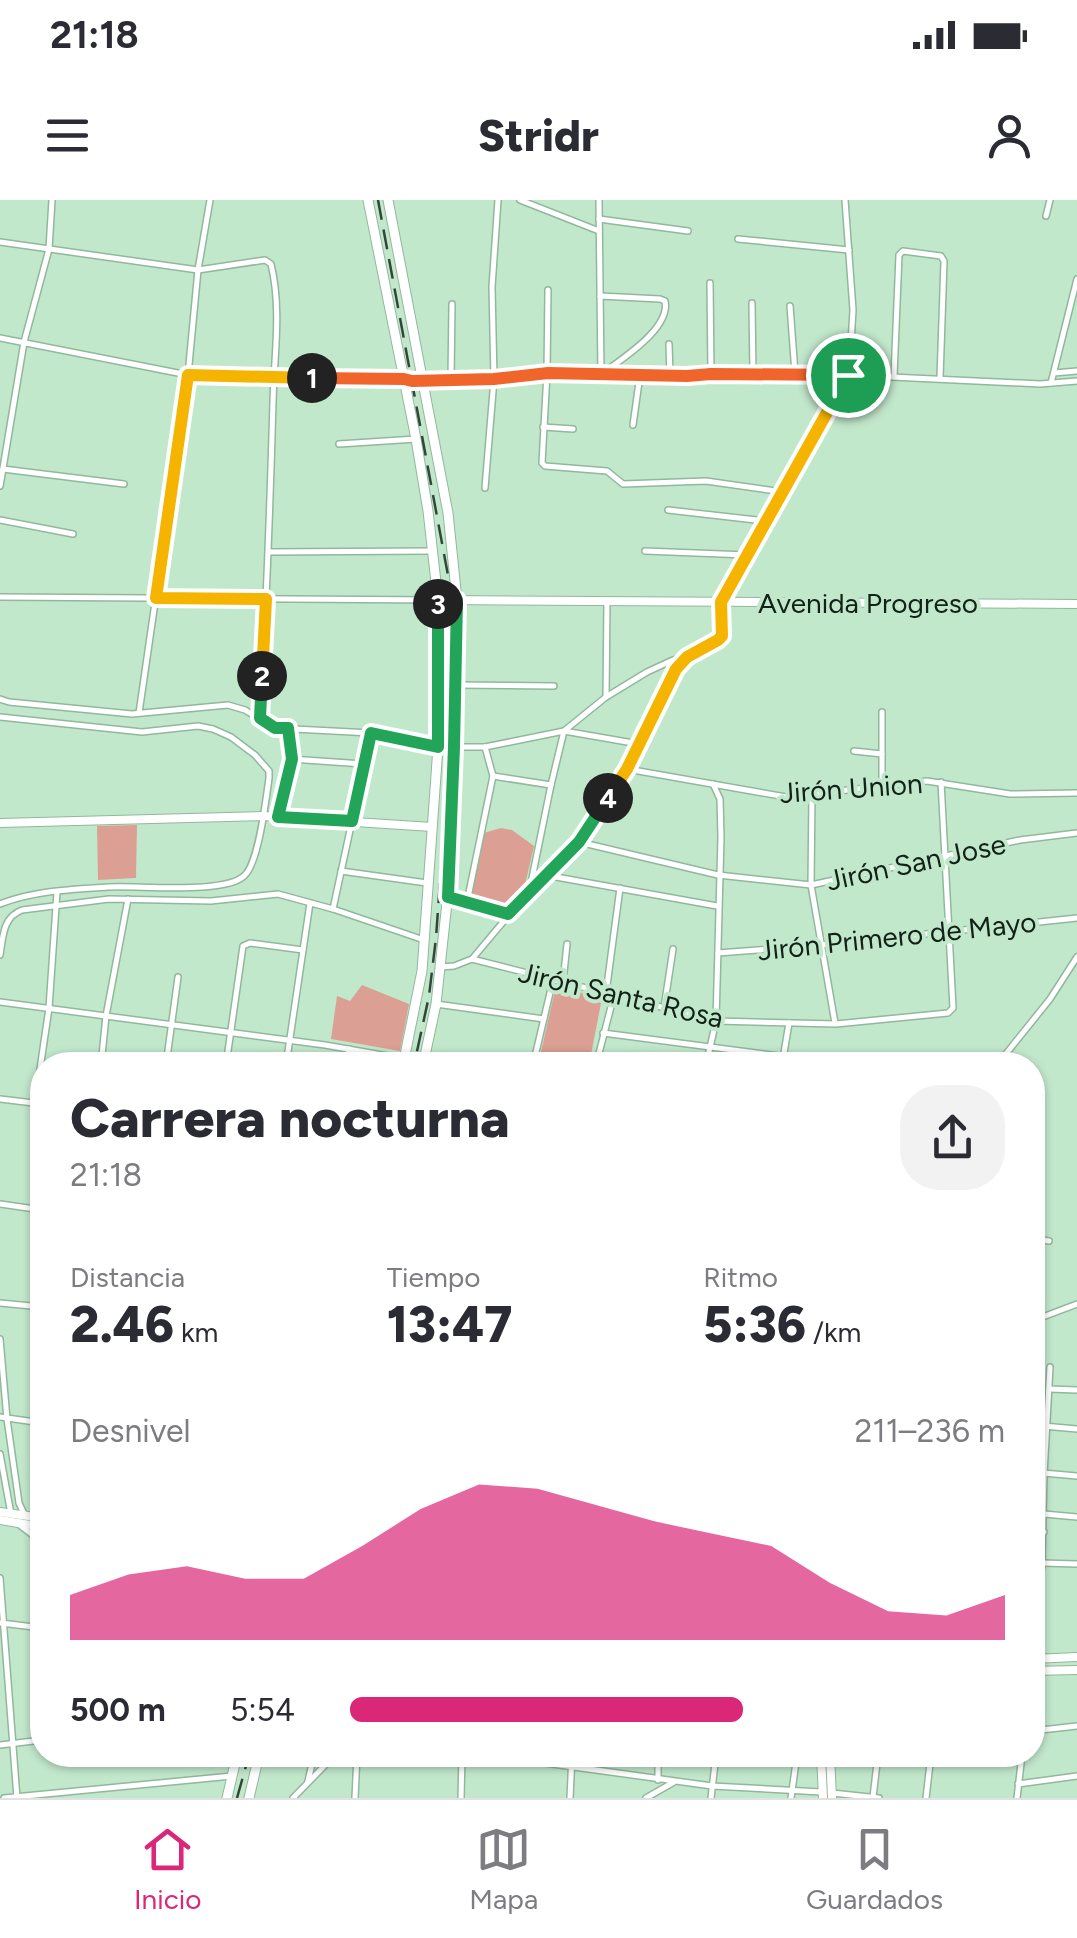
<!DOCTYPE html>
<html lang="es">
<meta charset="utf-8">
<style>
body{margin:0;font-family:Figtree,sans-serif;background:#f2f2f3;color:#2b2b33;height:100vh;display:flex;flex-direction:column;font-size:38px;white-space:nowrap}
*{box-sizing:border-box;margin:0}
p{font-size:32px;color:#7c7c81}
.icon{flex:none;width:55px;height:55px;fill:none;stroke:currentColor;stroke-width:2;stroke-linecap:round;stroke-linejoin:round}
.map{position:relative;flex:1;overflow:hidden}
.details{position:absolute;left:30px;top:852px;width:1015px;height:715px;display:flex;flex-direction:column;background:#fff;border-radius:40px;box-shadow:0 2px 8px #0004}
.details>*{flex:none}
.pin{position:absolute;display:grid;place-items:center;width:85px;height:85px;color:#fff;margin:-42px;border:5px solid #fff;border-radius:50%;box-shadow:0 2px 10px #0007}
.km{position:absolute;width:50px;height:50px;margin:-25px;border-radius:50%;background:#222;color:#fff;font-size:28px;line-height:50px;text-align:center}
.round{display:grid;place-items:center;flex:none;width:105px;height:105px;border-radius:40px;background:#f2f2f3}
.summary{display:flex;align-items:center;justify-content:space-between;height:170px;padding:0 40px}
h1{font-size:55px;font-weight:800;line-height:75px}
.metrics{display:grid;grid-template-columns:repeat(3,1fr);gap:15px;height:170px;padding:10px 40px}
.metrics div{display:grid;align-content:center}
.metrics b{font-size:50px;font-weight:800}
.metrics small{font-size:28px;font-weight:400}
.metrics p{font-size:28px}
.chart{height:280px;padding:20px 40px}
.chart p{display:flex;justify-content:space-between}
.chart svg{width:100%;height:180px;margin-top:10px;fill:#db2777;opacity:.7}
ul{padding:0 40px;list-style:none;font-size:32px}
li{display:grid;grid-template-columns:160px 120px 1fr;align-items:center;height:75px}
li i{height:25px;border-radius:12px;background:#db2777}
.status{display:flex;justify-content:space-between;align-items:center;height:70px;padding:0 50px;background:#fff;direction:ltr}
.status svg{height:28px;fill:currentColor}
header{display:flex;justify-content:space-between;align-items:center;height:130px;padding:0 40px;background:#fff;font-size:45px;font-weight:800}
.menu{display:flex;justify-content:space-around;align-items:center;height:140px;border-top:2px solid #e1e1e2;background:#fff;font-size:28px;color:#7c7c81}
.menu a{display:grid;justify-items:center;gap:5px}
.menu .current{color:#db2777}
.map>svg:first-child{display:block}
.green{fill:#dba093}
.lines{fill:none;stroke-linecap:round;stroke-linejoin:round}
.minor-casing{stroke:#92b79d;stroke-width:8}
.tertiary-casing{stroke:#92b79d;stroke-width:10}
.secondary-casing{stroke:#92b79d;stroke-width:10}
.primary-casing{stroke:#92b79d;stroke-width:11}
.minor{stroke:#fff;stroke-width:5}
.tertiary{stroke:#fff;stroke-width:8}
.secondary{stroke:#fff;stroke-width:8}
.primary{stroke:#fff;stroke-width:9}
.rail{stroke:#334639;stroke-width:2.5;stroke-dasharray:20 10;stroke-linecap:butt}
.split-1-casing{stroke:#fff;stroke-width:20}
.split-2-casing{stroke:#fff;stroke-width:20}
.split-3-casing{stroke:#fff;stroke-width:20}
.split-4-casing{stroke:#fff;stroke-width:20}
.split-5-casing{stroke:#fff;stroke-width:20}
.split-1{stroke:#f0652b;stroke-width:12}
.split-2{stroke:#f5b400;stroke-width:12}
.split-3{stroke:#22a559;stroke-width:12}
.split-4{stroke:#22a559;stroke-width:12}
.split-5{stroke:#f5b400;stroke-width:12}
.labels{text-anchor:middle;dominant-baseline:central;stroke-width:8;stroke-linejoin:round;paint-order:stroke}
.street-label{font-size:28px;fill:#132218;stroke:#c2e8cc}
</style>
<div class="status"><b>21:18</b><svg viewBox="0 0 49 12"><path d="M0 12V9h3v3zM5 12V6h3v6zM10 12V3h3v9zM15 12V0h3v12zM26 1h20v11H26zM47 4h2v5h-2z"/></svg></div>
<header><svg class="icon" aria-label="menu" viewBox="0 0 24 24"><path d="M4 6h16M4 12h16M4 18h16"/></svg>Stridr<svg class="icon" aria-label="person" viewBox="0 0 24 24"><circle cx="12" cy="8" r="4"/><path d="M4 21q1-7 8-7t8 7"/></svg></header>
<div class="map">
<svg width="1077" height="1598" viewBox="0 0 1077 1598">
<rect width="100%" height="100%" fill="#c2e8cc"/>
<g class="green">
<polygon points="137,625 136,678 98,680 97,626"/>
<polygon points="501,628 512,630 534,646 525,685 503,709 473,700 470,696 480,634"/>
<polygon points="362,785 409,804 400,851 331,839 337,796 350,801"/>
<polygon points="556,786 602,798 589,865 538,865"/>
</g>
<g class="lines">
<g class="minor-casing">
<g id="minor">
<polyline points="520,0 599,31"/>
<polyline points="599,0 601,175"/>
<polyline points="1046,16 1050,0"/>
<polyline points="599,19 688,31"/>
<polyline points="738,39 849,50"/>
<path d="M0,42L198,70L265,60L271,64C282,110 274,156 273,202C270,308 266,413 260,518"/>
<polyline points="710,83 711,174"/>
<polyline points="548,90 547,173 542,263 545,266 607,271 623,284 706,281 783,292"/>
<path d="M600,96L660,99L665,101C671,128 623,158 603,173"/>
<polyline points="752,103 753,174"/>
<polyline points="790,106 795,173"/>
<polyline points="0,138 188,175 404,179 412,181 494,179 547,173 687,176 711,174 849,175 1040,184 1077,181"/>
<polyline points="669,144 670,176"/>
<polyline points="1054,173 1077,171"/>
<polyline points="894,176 899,55 903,51 941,56 944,61 940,178"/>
<polyline points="451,179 452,104"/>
<polyline points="1051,183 1077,79"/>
<polyline points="633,225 640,175"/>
<polyline points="543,227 573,229"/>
<polyline points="339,244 416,239"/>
<polyline points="3,269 124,284"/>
<polyline points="0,286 24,142 49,49 52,0"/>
<polyline points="485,288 494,179 492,87 498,0"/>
<polyline points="668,310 765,321"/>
<polyline points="0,320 73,334"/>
<polyline points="645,351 747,355"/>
<polyline points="269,352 431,351"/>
<polyline points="0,397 437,400"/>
<polyline points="456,485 554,486"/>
<polyline points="606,497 607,401"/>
<polyline points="0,499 9,502 132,514 228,505 245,510 275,528 371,533 438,547"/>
<polyline points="882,512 882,586"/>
<polyline points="139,513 188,175 198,70 210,0"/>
<path d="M0,517L142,532L198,526L213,529L231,537L255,555L269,571V578C266,599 259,661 245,675C227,695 137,685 108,687C73,689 33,691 0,704"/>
<polyline points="455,547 485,547 564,531 606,497 647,472 673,460 683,458"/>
<polyline points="854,551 882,554"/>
<polyline points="291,559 363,564"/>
<polyline points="627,569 786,597 927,581 1010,594 1077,593"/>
<polyline points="493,576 551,585"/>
<polyline points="812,593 811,685 835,823"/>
<polyline points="278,617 291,559 288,529"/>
<polyline points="579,642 718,675 811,685 1020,640 1077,633"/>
<polyline points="341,671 427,683"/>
<polyline points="545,675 717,706"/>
<polyline points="530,688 551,585 564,531 639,544"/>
<polyline points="448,697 507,714"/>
<polyline points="467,702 493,576 485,547"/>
<polyline points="333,709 371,533"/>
<polyline points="718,753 821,745 1077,718"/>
<path d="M0,755C3,736 3,717 22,710L109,699L211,701L278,694L333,709L424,740"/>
<polyline points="472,759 716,821 836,824 948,813 953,808 941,582"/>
<polyline points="440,767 454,766 472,759 530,690 579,642 627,569 676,469 687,457 718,440 721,436 721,402 849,175 853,110 845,0"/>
<polyline points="563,782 567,744"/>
<polyline points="606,793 620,688"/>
<polyline points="0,802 325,845 405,859"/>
<polyline points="436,804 544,819"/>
<polyline points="664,808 673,749"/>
<polyline points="603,833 848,865"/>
<polyline points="424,860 463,865"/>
<polyline points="101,865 106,816 128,699"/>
<polyline points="166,865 178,777"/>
<polyline points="226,865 243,746 250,743 303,750"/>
<polyline points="286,865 310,703"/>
<polyline points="347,865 349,849"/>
<polyline points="533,865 553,780"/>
<polyline points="596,865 614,795"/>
<polyline points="706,865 716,821 721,637 720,599 713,584"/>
<polyline points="782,865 789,823"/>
<polyline points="997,865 1050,799 1077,757"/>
<polyline points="0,899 42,904"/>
<polyline points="35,903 49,808 57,692"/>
<polyline points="0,1004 42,1010"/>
<polyline points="1032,1038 1049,1041"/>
<polyline points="0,1103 42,1107"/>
<polyline points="1032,1121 1077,1104"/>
<polyline points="0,1139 7,1219 19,1303 25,1316"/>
<polyline points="1049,1189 1077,1190"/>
<polyline points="0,1217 42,1223"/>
<polyline points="1032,1225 1077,1229"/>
<polyline points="0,1254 11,1314"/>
<polyline points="1032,1272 1077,1276"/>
<polyline points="1044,1314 1077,1317"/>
<polyline points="17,1323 42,1342"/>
<polyline points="1032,1331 1044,1332"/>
<polyline points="1042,1363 1077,1364"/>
<polyline points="0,1378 17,1598"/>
<polyline points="1,1423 42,1428"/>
<polyline points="1032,1458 1042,1363 1044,1274 1050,1167"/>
<polyline points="1032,1531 1077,1526"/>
<polyline points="0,1545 42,1540"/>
<polyline points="487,1555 712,1586 821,1592"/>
<polyline points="978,1561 979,1555"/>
<polyline points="658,1580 658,1555"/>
<polyline points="308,1581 314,1555"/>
<polyline points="1018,1584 1077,1576"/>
<polyline points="832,1593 879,1598"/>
<polyline points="873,1597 878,1555"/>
<polyline points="4,1598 232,1576"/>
<polyline points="293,1598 335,1555"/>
<polyline points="355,1598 357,1555"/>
<polyline points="461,1598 462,1555"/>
<polyline points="570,1598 572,1555"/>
<polyline points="646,1598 674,1582"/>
<polyline points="711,1598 716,1555"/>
<polyline points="791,1598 797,1555"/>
<polyline points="926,1598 931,1555"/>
<polyline points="1017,1598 1022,1555"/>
</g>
</g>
<g class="tertiary-casing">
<g id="tertiary">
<polyline points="438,400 1077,404"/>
<polyline points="0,623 263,616 432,627"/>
<polyline points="821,1555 823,1598"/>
<polyline points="830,1555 832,1598"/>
</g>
</g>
<g class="secondary-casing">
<g id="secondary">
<polyline points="0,1312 42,1318"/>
<polyline points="0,1320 42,1327"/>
<polyline points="1032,1459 1077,1457"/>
<polyline points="1032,1471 1077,1470"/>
</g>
</g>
<g class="primary-casing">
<g id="primary">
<polyline points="368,0 416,239 428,311 438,400 438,547 422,771 403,865"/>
<polyline points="388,0 448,313 457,400 449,684 436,804 423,865"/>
<polyline points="227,1598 237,1555"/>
<polyline points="249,1598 259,1555"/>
</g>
</g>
<use href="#minor" class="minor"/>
<use href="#tertiary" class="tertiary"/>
<use href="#secondary" class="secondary"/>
<use href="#primary" class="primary"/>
<g class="rail">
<polyline points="378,0 450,386 446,596 436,738 429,796 414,865"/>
<polyline points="237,1598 249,1555"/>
</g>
</g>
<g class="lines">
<g class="split-1-casing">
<polyline id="split-1" points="312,178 404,179 412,181 494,179 548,173 687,176 711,174 848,175"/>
</g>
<g class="split-2-casing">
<polyline id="split-2" points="262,476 266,399 156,398 188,175 312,178"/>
</g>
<g class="split-3-casing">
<polyline id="split-3" points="262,476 260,518 275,528 288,528 292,559 278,617 352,621 371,533 438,547 438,404"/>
</g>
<g class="split-4-casing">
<polyline id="split-4" points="438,404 438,400 457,400 454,547 448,697 508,714 579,642 608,598"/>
</g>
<g class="split-5-casing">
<polyline id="split-5" points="608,598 627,569 676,469 687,457 718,440 722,436 721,402 848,175"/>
</g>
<use href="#split-1" class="split-1"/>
<use href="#split-2" class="split-2"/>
<use href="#split-3" class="split-3"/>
<use href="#split-4" class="split-4"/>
<use href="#split-5" class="split-5"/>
</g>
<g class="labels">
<g class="street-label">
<text x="868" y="403">Avenida Progreso</text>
<text transform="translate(851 588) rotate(-4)">Jirón Union</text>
<text transform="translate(916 662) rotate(-12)">Jirón San Jose</text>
<text transform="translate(897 736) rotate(-6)">Jirón Primero de Mayo</text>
<text transform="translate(621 795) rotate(13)">Jirón Santa Rosa</text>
</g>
</g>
</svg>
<div class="pin" style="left:848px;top:175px;background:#1e9e55"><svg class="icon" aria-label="arrive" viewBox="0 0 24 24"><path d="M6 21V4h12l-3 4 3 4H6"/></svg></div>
<b class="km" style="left:312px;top:178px">1</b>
<b class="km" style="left:262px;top:476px">2</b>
<b class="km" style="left:438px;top:404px">3</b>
<b class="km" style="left:608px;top:598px">4</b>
<section class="details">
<div class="summary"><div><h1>Carrera nocturna</h1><p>21:18</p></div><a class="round"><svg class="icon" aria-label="share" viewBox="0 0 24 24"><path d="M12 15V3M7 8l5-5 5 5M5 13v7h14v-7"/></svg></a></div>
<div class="metrics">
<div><p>Distancia</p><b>2.46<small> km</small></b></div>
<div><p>Tiempo</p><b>13:47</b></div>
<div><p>Ritmo</p><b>5:36<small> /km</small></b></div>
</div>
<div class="chart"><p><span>Desnivel</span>211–236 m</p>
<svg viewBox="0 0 160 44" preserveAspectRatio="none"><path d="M0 44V33L10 28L20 26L30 29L40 29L50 21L60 12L70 6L80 7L90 11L100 15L110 18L120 21L130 30L140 37L150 38L160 33V44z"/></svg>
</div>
<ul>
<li><b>500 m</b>5:54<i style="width:60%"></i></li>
</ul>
</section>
</div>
<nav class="menu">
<a class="current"><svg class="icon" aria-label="home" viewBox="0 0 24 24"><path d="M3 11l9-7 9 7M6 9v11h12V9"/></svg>Inicio</a>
<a><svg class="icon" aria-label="map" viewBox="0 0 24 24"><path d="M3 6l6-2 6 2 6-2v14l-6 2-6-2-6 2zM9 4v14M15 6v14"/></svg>Mapa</a>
<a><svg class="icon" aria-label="saved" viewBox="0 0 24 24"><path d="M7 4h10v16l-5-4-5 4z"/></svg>Guardados</a>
</nav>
